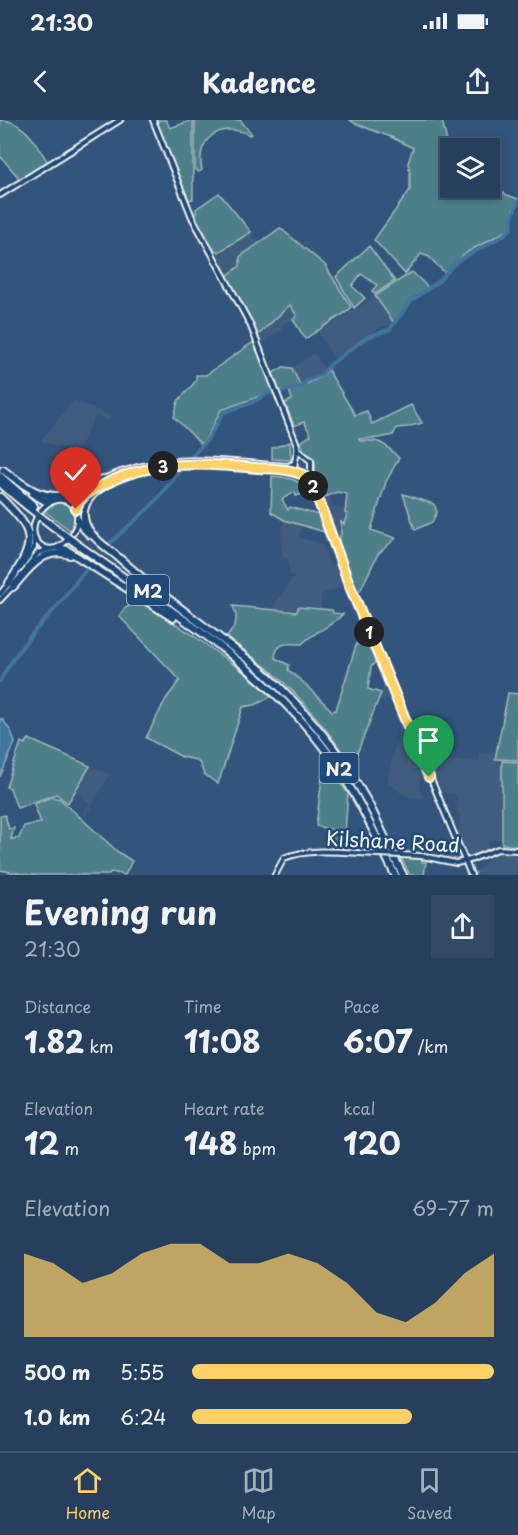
<!DOCTYPE html>
<meta charset="utf-8">
<style>
body{margin:0;font-family:"Playpen Sans",sans-serif;background:#324a66;color:#f1f3f6;height:100vh;display:flex;flex-direction:column;font-size:22px;white-space:nowrap}
*{box-sizing:border-box;margin:0}
p{font-size:20px;color:#a4afbc}
.icon{flex:none;width:33px;height:33px;fill:none;stroke:currentColor;stroke-width:2;stroke-linecap:round;stroke-linejoin:round}
.map{position:relative;height:755px;overflow:hidden}
.details{display:flex;flex-direction:column;background:#263f5d;flex:1}
.details>*{flex:none}
.tools{position:absolute;left:440px;top:18px;display:grid;gap:12px}
.tools a{display:grid;place-items:center;width:60px;height:60px;border-radius:0px;background:#263f5d;box-shadow:0 3px 9px #0003,0 0 0 2px #425872;font-size:30px}
.pin{position:absolute;display:grid;place-items:center;width:51px;height:51px;color:#fff;margin:-62px -26px;border-radius:50% 50% 50% 0;rotate:-45deg;box-shadow:0 0 6px #0007}
.pin .icon{rotate:45deg}
.km{position:absolute;width:30px;height:30px;margin:-15px;border-radius:50%;background:#222;color:#fff;font-size:16px;line-height:30px;text-align:center}
.round{display:grid;place-items:center;flex:none;width:63px;height:63px;border-radius:0px;background:#324a66}
.headline{display:flex;align-items:center;justify-content:space-between;height:102px;padding:0 24px}
h1{font-size:33px;font-weight:700;line-height:45px}
.figures{display:grid;grid-template-columns:repeat(3,1fr);gap:9px;height:102px;padding:6px 24px}
.figures div{display:grid;align-content:center}
.figures b{font-size:30px;font-weight:700}
.figures small{font-size:16px;font-weight:400}
.figures p{font-size:16px}
.chart{height:168px;padding:12px 24px}
.chart p{display:flex;justify-content:space-between}
.chart svg{width:100%;height:108px;margin-top:6px;fill:#ffd166;opacity:.7}
ul{padding:0 24px;list-style:none;font-size:20px}
li{display:grid;grid-template-columns:96px 72px 1fr;align-items:center;height:45px}
li i{height:15px;border-radius:8px;background:#ffd166}
.status{display:flex;justify-content:space-between;align-items:center;height:42px;padding:0 30px;background:#263f5d;direction:ltr}
.status svg{height:16px;fill:currentColor}
header{display:flex;justify-content:space-between;align-items:center;height:78px;padding:0 24px;background:#263f5d;font-size:27px;font-weight:700}
.tab-bar{display:flex;justify-content:space-around;align-items:center;height:84px;border-top:2px solid #425872;background:#263f5d;font-size:16px;color:#a4afbc}
.tab-bar a{display:grid;justify-items:center;gap:3px}
.tab-bar .on{color:#ffd166}
.map>svg:first-child{display:block}
.built{fill:#415c7e}
.green{fill:#4e7f8a;stroke:#a1b8b9;stroke-width:1.5}
.water{fill:#41759e;stroke:#89a7bc;stroke-width:1.5}
.lines{fill:none;stroke-linecap:round;stroke-linejoin:round}
.stream{stroke:#89a7bc;stroke-width:1.5}
.river{stroke:#41759e;stroke-width:4}
.secondary-casing{stroke:#f4f1e8;stroke-width:8}
.highway-casing{stroke:#f4f1e8;stroke-width:10}
.secondary{stroke:#1f4a7a;stroke-width:4}
.highway{stroke:#1f4a7a;stroke-width:6}
.secondary-bridge-casing{stroke:#f4f1e8;stroke-width:8;stroke-linecap:butt}
.secondary-bridge{stroke:#1f4a7a;stroke-width:4}
.route-casing{stroke:#fff;stroke-width:12}
.route{stroke:#ffd166;stroke-width:8}
.labels{text-anchor:middle;dominant-baseline:central;stroke-width:5;stroke-linejoin:round;paint-order:stroke}
.shield{fill:#1f4a7a;stroke:#b4bfc7;stroke-width:1.5}
.shield-label{font-size:18px;font-weight:bold;fill:#f4f1e8}
.street-label{font-size:20px;fill:#f4f1e8;stroke:#1f4a7a}
</style>
<div class="status"><b>21:30</b><svg viewBox="0 0 49 12"><path d="M0 12V9h3v3zM5 12V6h3v6zM10 12V3h3v9zM15 12V0h3v12zM26 1h20v11H26zM47 4h2v5h-2z"/></svg></div>
<header><svg class="icon" aria-label="back" viewBox="0 0 24 24"><path d="M15 5l-7 7 7 7"/></svg>Kadence<svg class="icon" aria-label="share" viewBox="0 0 24 24"><path d="M12 15V3M7 8l5-5 5 5M5 13v7h14v-7"/></svg></header>
<div class="map">
<svg width="518" height="755" viewBox="0 0 518 755">
<rect width="100%" height="100%" fill="#33547c"/>
<filter id="ink" filterUnits="userSpaceOnUse"><feTurbulence type="fractalNoise" baseFrequency=".0167" numOctaves="2"/><feDisplacementMap in="SourceGraphic" scale="12" xChannelSelector="R" yChannelSelector="G"/><feConvolveMatrix kernelMatrix="1 2 1 2 8 2 1 2 1" color-interpolation-filters="sRGB"/></filter>
<g filter="url(#ink)">
<g class="built">
<polygon points="251,112 259,123 240,137 241,146 227,156 210,128 219,132 222,131"/>
<polygon points="375,176 394,203 380,208 366,217 336,241 318,213"/>
<polygon points="290,185 298,196 281,206 282,210 268,219 269,221 260,223 257,216"/>
<polygon points="314,233 325,250 306,261 301,267 292,248"/>
<polygon points="74,280 111,296 109,301 95,296 77,332 40,321"/>
<polygon points="330,375 333,387 344,389 344,392 347,393 344,404 341,403 341,414 337,423 320,379"/>
<polygon points="284,400 302,405 299,417 322,424 330,446 335,444 337,447 340,446 347,465 321,475 321,489 299,487 297,492 271,489 294,456 289,455 288,438 282,438 281,412"/>
<polygon points="386,558 394,577 383,582 379,580"/>
<polygon points="402,596 423,646 419,670 423,678 412,678 402,674 387,661"/>
<polygon points="479,632 496,633 495,641 502,641 502,720 489,720 488,729 468,736 458,716 460,697 454,680 457,680 454,673 444,674 435,656 434,640 479,641"/>
<polygon points="90,646 110,654 85,697 82,693 89,683 76,673"/>
<polygon points="506,731 518,734 518,755 474,755 490,737"/>
</g>
<g class="green">
<path d="M0,0C25,0 37,25 49,44L20,59L0,36Z"/>
<polygon points="157,0 166,0 170,8 193,0 193,79 187,80 162,19"/>
<path d="M201,0H240L252,14L250,15C221,1 195,18 202,50L199,52L195,49V1Z"/>
<polygon points="350,0 442,0 449,31 450,68 496,67 507,75 518,79 512,92 510,109 469,131 455,142 445,153 429,137 421,134 405,154 374,120 410,70 410,52 408,43 413,28 391,17 356,4"/>
<path d="M219,73L251,112L219,132C205,127 195,103 196,89Z"/>
<polygon points="280,108 325,145 351,187 348,191 305,219 293,199 297,196 290,185 257,216 245,188 227,156 240,146 240,137"/>
<polygon points="369,126 395,161 375,174 372,171 377,165 361,154 352,166 365,178 354,188 336,157"/>
<polygon points="412,152 429,168 417,175 394,203 375,176"/>
<polygon points="255,221 274,271 221,290 206,319 201,324 174,297 178,281 196,261 196,255 206,255"/>
<path d="M283,247L292,248L301,267L297,269L322,256L328,250L355,295L367,291L372,304L411,285L422,303L407,307L397,308L393,315L379,318L359,319L360,321C382,320 384,323 399,338L386,362L371,410L396,418L378,434L360,471L356,474L337,423L341,414V402L344,404L347,394L345,393L347,374L337,372L323,378C321,371 318,364 316,357C313,343 320,340 304,331L301,322L311,315L304,302L294,306L285,283L292,280L289,270L297,269L279,270L273,253Z"/>
<polygon points="290,322 291,340 272,339 272,328"/>
<path d="M272,356C291,358 296,358 309,372L296,376L295,372L282,379L288,390L290,387L322,396L320,401L324,403L328,413L284,400L271,392Z"/>
<polygon points="403,374 434,384 437,392 432,402 415,410"/>
<path d="M57,382C73,383 80,397 71,411L44,391L50,384Z"/>
<polygon points="138,480 190,513 245,553 272,576 255,585 243,587 218,664 204,654 200,644 196,640 182,637 146,618 166,579 180,560 119,496 124,489"/>
<path d="M233,486L297,492L298,487L332,490L333,493L343,494C330,508 315,511 302,524C288,524 276,521 275,538L289,545L288,550L303,562L332,591L336,590L358,519L371,522L378,539L371,547L368,569L381,573L352,646C330,614 307,583 278,557C262,543 243,530 227,517C236,505 239,500 233,486Z"/>
<polygon points="508,573 518,574 518,640 495,639"/>
<polygon points="29,619 90,646 68,683 56,674 17,688 10,668 6,667 21,622 25,624"/>
<polygon points="502,641 518,642 518,726 502,724"/>
<polygon points="324,642 348,673 344,726 340,731 332,731 334,710 316,706"/>
<polygon points="52,677 60,679 118,732 132,741 125,755 111,752 109,755 29,755 0,750 0,696 5,695 9,709 14,708 11,719 19,718 24,706 41,703 34,684"/>
<polygon points="400,736 422,737 422,742 426,742 424,755 410,755"/>
</g>
<polygon class="water" points="0,599 2,599 11,611 15,623 0,657"/>
<g class="lines">
<polyline class="stream" points="474,755 476,752"/>
<g class="river">
<polyline points="280,272 301,267 307,261 321,255 331,244 367,217 389,210 412,180 439,161 456,142 504,115 511,109 512,97 518,81"/>
<polyline points="193,335 208,319 224,292 251,283 268,273 273,273"/>
<polyline points="109,424 153,384 179,352"/>
<path d="M0,561C13,536 32,513 51,493C64,479 74,463 87,449"/>
</g>
<g class="secondary-casing">
<g id="secondary">
<path d="M153,0L192,97L250,204L297,325C299,334 292,342 295,351L311,360"/>
<polyline points="0,75 120,0"/>
<polyline points="298,330 311,341 311,360 349,463 471,755"/>
<path d="M103,359C169,330 219,342 288,346L293,344"/>
<path d="M113,360C160,341 206,343 255,347C269,349 284,348 297,353"/>
<polyline points="63,380 81,372"/>
<polyline points="76,389 79,380 98,367"/>
<path d="M41,390C60,367 88,386 73,413"/>
<path d="M37,397C24,420 49,441 67,420"/>
<polyline points="27,447 38,433 50,429"/>
<polyline points="21,448 34,428 34,417"/>
<polyline points="0,474 9,463"/>
<polyline points="0,480 14,465"/>
<polyline points="401,735 422,736 456,743 470,740 498,729 518,730"/>
<path d="M275,755L284,738C312,727 348,733 377,734"/>
</g>
</g>
<g class="highway-casing">
<g id="highway">
<path d="M3,350C24,366 45,383 72,373C83,369 92,363 103,359"/>
<polyline points="0,356 34,386"/>
<path d="M114,360C97,369 77,382 86,405C92,418 107,428 118,437C144,460 172,482 200,503C223,521 247,537 268,556C307,592 342,635 367,681C380,705 390,731 403,755"/>
<path d="M0,363C99,452 227,511 313,614C350,658 370,704 395,755"/>
<polyline points="33,374 45,381 51,381"/>
<path d="M0,377C36,412 37,421 9,463"/>
<polyline points="78,400 82,407 90,415"/>
<polyline points="59,428 67,430 173,498"/>
<path d="M13,467C29,449 42,427 70,435"/>
</g>
</g>
<use href="#secondary" class="secondary"/>
<use href="#highway" class="highway"/>
<g class="secondary-bridge-casing">
<polyline id="secondary-bridge" points="377,734 401,735"/>
</g>
<use href="#secondary-bridge" class="secondary-bridge"/>
</g>
</g>
<g class="lines" filter="url(#ink)">
<g class="route-casing">
<path id="route" d="M76,389C80,376 91,371 103,365C151,339 205,343 258,348C275,349 297,348 311,360L349,464L429,657"/>
</g>
<use href="#route" class="route"/>
</g>
<g class="labels">
<g class="shield">
<rect x="127" y="455" width="42" height="30" rx="4.5"/>
<rect x="319.5" y="633" width="39" height="30" rx="4.5"/>
</g>
<g class="shield-label">
<text x="148" y="470">M2</text>
<text x="339" y="648">N2</text>
</g>
<g class="street-label">
<text transform="translate(393 721) rotate(3)">Kilshane Road</text>
</g>
</g>
</svg>
<div class="tools">
<a><svg class="icon" aria-label="layers" viewBox="0 0 24 24"><path d="M12 4l9 5-9 5-9-5zM3 14l9 5 9-5"/></svg></a>
</div>
<div class="pin" style="left:429px;top:657px;background:#1e9e55"><svg class="icon" aria-label="arrive" viewBox="0 0 24 24"><path d="M6 21V4h12l-3 4 3 4H6"/></svg></div>
<div class="pin" style="left:76px;top:389px;background:#d93025"><svg class="icon" aria-label="check" viewBox="0 0 24 24"><path d="M5 12l5 5 9-10"/></svg></div>
<b class="km" style="left:369px;top:512px">1</b>
<b class="km" style="left:313px;top:366px">2</b>
<b class="km" style="left:163px;top:346px">3</b>
</div>
<section class="details">
<div class="headline"><div><h1>Evening run</h1><p>21:30</p></div><a class="round"><svg class="icon" aria-label="share" viewBox="0 0 24 24"><path d="M12 15V3M7 8l5-5 5 5M5 13v7h14v-7"/></svg></a></div>
<div class="figures">
<div><p>Distance</p><b>1.82<small> km</small></b></div>
<div><p>Time</p><b>11:08</b></div>
<div><p>Pace</p><b>6:07<small> /km</small></b></div>
</div>
<div class="figures">
<div><p>Elevation</p><b>12<small> m</small></b></div>
<div><p>Heart rate</p><b>148<small> bpm</small></b></div>
<div><p>kcal</p><b>120</b></div>
</div>
<div class="chart"><p><span>Elevation</span>69–77 m</p>
<svg viewBox="0 0 160 44" preserveAspectRatio="none"><path d="M0 44V10L10 14L20 22L30 18L40 10L50 6L60 6L70 14L80 14L90 10L100 14L110 22L120 34L130 38L140 30L150 18L160 10V44z"/></svg>
</div>
<ul>
<li><b>500 m</b>5:55<i style="width:100%"></i></li>
<li><b>1.0 km</b>6:24<i style="width:73%"></i></li>
</ul>
</section>
<nav class="tab-bar">
<a class="on"><svg class="icon" aria-label="home" viewBox="0 0 24 24"><path d="M3 11l9-7 9 7M6 9v11h12V9"/></svg>Home</a>
<a><svg class="icon" aria-label="map" viewBox="0 0 24 24"><path d="M3 6l6-2 6 2 6-2v14l-6 2-6-2-6 2zM9 4v14M15 6v14"/></svg>Map</a>
<a><svg class="icon" aria-label="saved" viewBox="0 0 24 24"><path d="M7 4h10v16l-5-4-5 4z"/></svg>Saved</a>
</nav>
